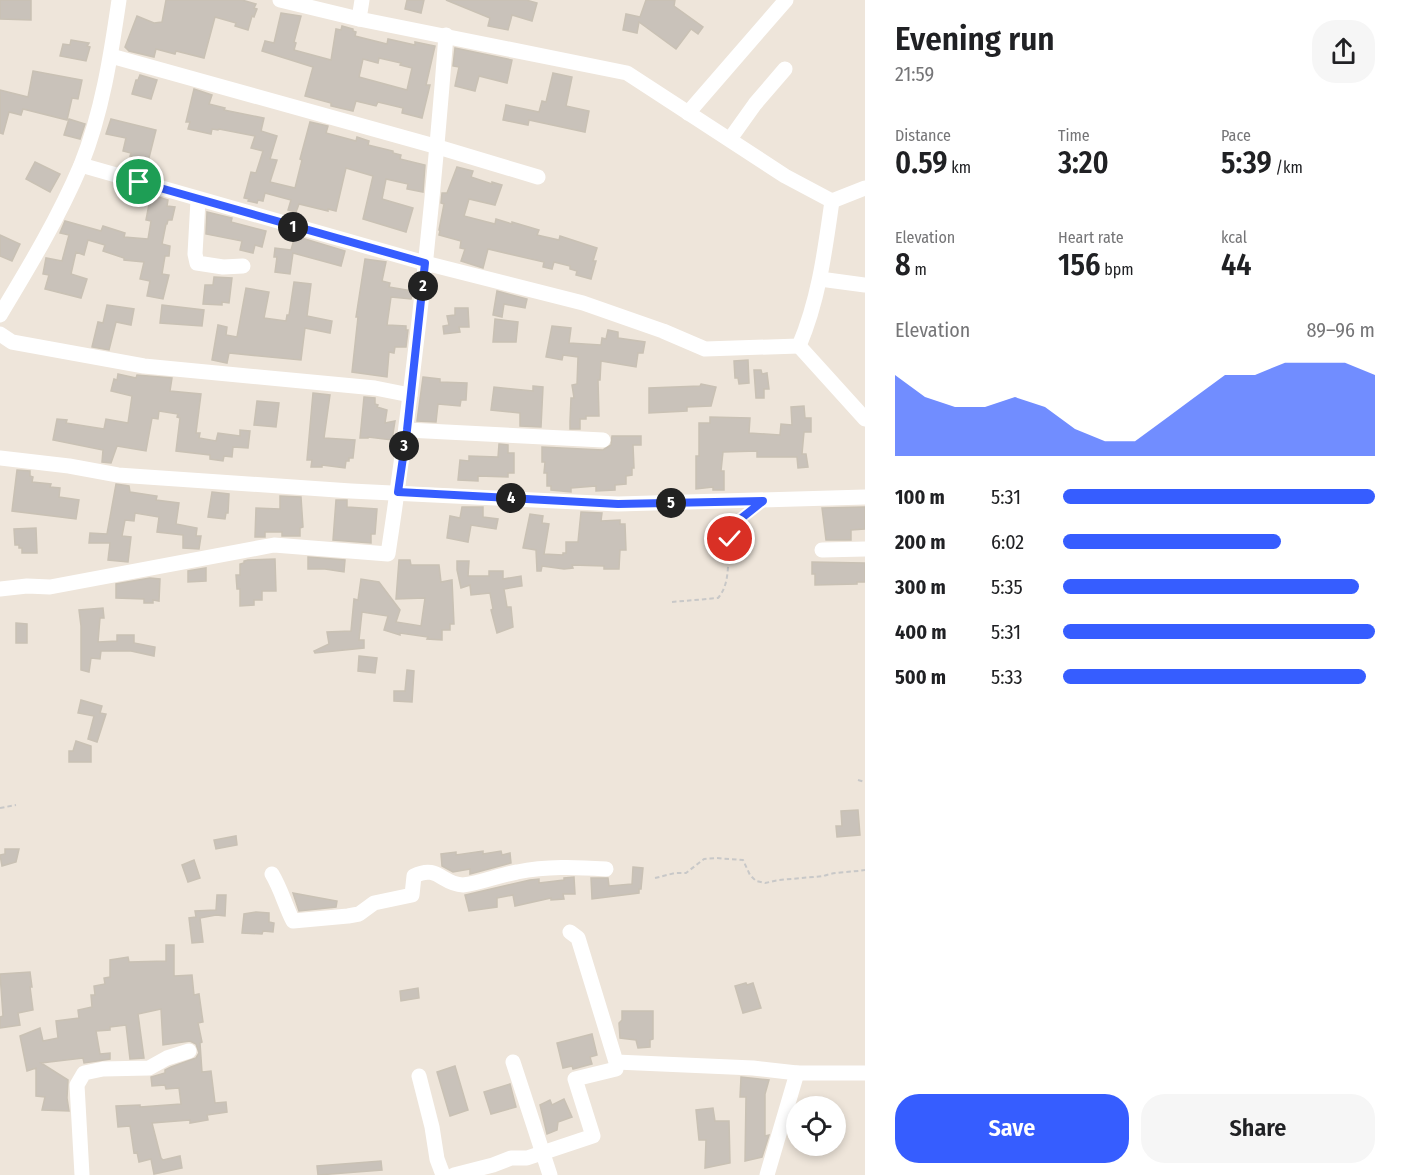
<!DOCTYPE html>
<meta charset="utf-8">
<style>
body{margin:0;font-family:"Fira Sans Condensed",sans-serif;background:#f6f6f6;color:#202124;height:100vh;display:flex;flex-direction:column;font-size:22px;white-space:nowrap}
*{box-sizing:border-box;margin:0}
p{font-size:20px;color:#757577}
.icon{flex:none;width:33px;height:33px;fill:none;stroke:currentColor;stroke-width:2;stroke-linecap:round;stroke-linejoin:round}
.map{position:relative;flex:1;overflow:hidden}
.drawer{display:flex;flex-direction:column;background:#fff;width:540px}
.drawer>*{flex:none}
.controls{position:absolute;left:786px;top:1096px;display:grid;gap:12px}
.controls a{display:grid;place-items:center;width:60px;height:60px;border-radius:50%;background:#fff;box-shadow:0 3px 9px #0003;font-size:30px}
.pin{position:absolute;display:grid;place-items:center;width:51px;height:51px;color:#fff;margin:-26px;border:3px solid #fff;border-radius:50%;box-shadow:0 2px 6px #0007}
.km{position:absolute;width:30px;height:30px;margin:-15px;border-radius:50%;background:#222;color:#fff;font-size:16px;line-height:30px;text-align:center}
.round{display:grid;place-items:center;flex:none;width:63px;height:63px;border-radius:24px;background:#f6f6f6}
.summary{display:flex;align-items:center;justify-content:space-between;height:102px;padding:0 30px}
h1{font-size:33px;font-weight:600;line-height:45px}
.stats{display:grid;grid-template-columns:repeat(3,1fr);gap:9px;height:102px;padding:6px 30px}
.stats div{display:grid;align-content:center}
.stats b{font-size:30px;font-weight:600}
.stats small{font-size:16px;font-weight:400}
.stats p{font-size:16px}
.chart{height:168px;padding:12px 30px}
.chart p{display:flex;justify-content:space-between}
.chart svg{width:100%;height:108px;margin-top:6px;fill:#365dff;opacity:.7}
.action{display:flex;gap:12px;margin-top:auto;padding:12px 30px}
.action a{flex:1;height:69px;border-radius:24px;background:#365dff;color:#fff;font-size:24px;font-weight:600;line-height:69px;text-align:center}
.action a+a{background:#f6f6f6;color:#202124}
ul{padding:0 30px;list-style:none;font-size:20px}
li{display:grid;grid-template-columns:96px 72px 1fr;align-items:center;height:45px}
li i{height:15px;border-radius:8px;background:#365dff}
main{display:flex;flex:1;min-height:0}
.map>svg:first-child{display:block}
.building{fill:#c9c2ba;stroke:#c9c1b4;stroke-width:1.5;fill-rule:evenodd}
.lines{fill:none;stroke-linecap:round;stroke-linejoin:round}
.path{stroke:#c8c8c8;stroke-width:2;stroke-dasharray:4.5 3;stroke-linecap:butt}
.minor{stroke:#fff;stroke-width:15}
.route-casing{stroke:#fff;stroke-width:12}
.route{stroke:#365dff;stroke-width:8}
</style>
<main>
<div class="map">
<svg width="865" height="1175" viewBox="0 0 865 1175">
<rect width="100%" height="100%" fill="#eee5da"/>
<g class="building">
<polygon points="0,0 31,0 31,20 0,19"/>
<polygon points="166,0 242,0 256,4 254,8 257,9 254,17 252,16 248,30 235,26 236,23 215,17 204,58 176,51 175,54 156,49 154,57 129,51 125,47 137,16 154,23 162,22"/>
<polygon points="407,0 424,0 421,13 405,9"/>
<polygon points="446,0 526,0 537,3 532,21 512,15 508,30 488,26 490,18"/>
<polygon points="646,0 675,0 674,6 703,27 698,34 691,29 676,49 639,22 637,33 623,30 626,14 640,17"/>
<path d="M281,13L301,16L294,42L296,43L294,50L331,60L336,29L341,30L342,26L353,29V31L356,32L355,36L387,44L388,39L415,45V42L435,46L426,85H430L422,118L402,113L403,108L378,102L376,106L356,101L353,111L331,106V103L305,96L313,67L262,51L265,41L274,43ZM379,58L401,63L400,65L412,68L407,90L359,77L363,59L378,63Z"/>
<polygon points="71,40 89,43 87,46 90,47 86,61 60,56 63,44 70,45"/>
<polygon points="455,48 512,60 507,83 479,76 475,91 455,86 459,67 453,66"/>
<polygon points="33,71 82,80 78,99 72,98 67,120 23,109 21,115 9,112 3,134 0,133 0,90 28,97"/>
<polygon points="553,73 572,77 566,106 589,111 585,132 529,120 528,125 503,120 506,105 539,112 542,101 546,102"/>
<polygon points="140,75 157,80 151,99 132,94 136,80 138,80"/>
<polygon points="194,89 212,95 209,104 225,108 224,110 264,118 261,131 277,136 270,159 277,160 270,182 295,188 302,160 300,159 310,122 328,126 326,133 356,141 357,137 369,141 368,145 393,151 393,153 401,155 400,159 425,165 423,192 407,189 408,184 386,179 382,199 413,208 406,232 363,219 373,176 346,168 336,211 328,209 328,211 299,204 296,212 288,210 291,200 265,193 263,201 258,200 257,203 248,201 249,199 244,198 251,172 256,173 263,151 251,148 255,136 219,129 218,130 212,129 211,134 188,129 190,122 186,122"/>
<polygon points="69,119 85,124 80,139 64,135"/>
<polygon points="111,119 156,130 149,158 130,156 131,153 123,151 126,138 106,134"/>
<polygon points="35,162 60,174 50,192 26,179"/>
<polygon points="457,167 473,171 471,177 492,184 492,182 502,185 495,205 469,199 464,216 495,224 496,219 512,224 512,222 539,230 537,235 559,240 560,236 597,248 593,261 596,261 591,279 576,275 577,271 570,269 570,266 554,262 552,269 543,267 544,262 488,249 483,268 461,261 465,249 460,248 461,241 439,235 440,231 439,230 444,204 441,203 442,193 447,193"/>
<polygon points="152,195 168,200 167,206 175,207 172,220 168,220 167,224 166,224 162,244 170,246 169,256 165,256 162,274 169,275 163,299 147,296 150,281 140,279 144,262 124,260 124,258 103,251 105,245 88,240 84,255 76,252 71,274 87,279 81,298 45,289 49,275 43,274 46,258 62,261 69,235 60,233 65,221 101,231 103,226 125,233 124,237 148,239 151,221 146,220 150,199"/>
<polygon points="207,212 232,218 231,222 266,231 262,247 255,245 253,253 240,250 242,241 206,234"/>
<polygon points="0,235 20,244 12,261 0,256"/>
<polygon points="295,236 345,251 341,266 293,253 290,274 275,272 277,257 274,257 275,248 291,250"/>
<polygon points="365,259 386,262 382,281 390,283 389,287 413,291 411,299 391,297 387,325 406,326 406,330 408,330 406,347 395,347 394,353 389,352 387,377 352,372 358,317 356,317"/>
<polygon points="214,277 232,278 229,303 222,302 222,305 203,304 205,285 213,285"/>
<polygon points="294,282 311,284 307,316 332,321 330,333 305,328 301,360 229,353 227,363 212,360 218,325 227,327 226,335 237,337 246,288 269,292 264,318 286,321 287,315 289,315"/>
<polygon points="497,291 527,299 525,308 504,304 502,317 493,315"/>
<polygon points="107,305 134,309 131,325 116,322 109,350 92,347 98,322 103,323"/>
<polygon points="162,305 204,310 202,326 160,323"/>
<polygon points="455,308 468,308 469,327 459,327 460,332 444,334 443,326 449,325 447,316 455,315"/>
<polygon points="495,319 518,322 516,342 493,342"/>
<polygon points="552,326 571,328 569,343 601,345 602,338 606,339 608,330 618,332 618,338 645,342 643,353 638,353 636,367 601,361 600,380 598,380 599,416 586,416 586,419 580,419 580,429 570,429 570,421 571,398 574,398 572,385 577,384 578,357 563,355 562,360 546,357"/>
<polygon points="748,360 749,383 739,384 738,378 735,378 734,361"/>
<polygon points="754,370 761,370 762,374 767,373 769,389 764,389 764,398 756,398"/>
<polygon points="118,374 136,378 137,375 172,378 170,391 201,394 196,433 200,433 199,438 216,441 218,433 240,436 240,430 250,431 248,448 233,447 232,457 224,456 223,461 210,459 210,455 176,451 180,418 177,417 178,414 159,411 158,419 152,418 146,451 117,446 111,463 102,462 103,450 53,440 57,419 67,420 66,423 104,429 106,419 128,423 132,396 111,391 114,379 117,380"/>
<polygon points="423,377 440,379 440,382 467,383 466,400 461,400 460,406 438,404 436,422 417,421"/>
<polygon points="701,384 716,387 711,406 687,407 687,411 649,413 649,388 700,386"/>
<polygon points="533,386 543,387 541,427 520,426 520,413 491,410 494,387 533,391"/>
<polygon points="313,393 330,395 324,438 355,440 353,458 349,458 349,461 346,461 345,468 322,465 322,467 311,467 312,460 307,460"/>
<polygon points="364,397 375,398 375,404 378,405 377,407 387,410 385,423 395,421 392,440 368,437 368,438 360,438"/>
<polygon points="257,401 279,403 276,427 254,425"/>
<polygon points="804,406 805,418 811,418 811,432 804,432 802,454 806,454 808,467 798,468 797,457 757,457 757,451 723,452 721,471 724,471 724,490 713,490 713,487 696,489 696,456 699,456 699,423 710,423 710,417 750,418 749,433 780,435 781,424 792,425 791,407"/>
<polygon points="612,436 641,436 641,445 633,445 634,468 632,468 632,475 626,476 626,484 615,485 615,490 596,491 596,486 571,488 571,492 551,490 551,486 547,486 547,473 544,473 545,462 542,462 542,447 603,450 611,445"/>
<polygon points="499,444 508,445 508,453 514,453 514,473 508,473 508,477 478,476 478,481 458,480 460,460 469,461 469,456 498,457"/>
<polygon points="17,470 30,471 30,476 33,477 32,482 51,484 50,487 60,488 59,497 79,500 76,519 12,511"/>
<polygon points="116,484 129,486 130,492 157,496 156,500 179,503 176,524 197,528 196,536 201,536 199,549 183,548 183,535 157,532 159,517 135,513 134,521 125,520 122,536 131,537 128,562 108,560 110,543 89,543 90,533 107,534"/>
<polygon points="212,492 229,494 228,513 226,513 225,519 208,517"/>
<polygon points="280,496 301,497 303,527 300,528 300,536 282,536 282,532 265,532 265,537 255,537 256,508 280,509"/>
<polygon points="336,500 347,500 347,507 377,509 375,534 371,534 371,543 333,540"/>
<polygon points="462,507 483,507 483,517 498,519 496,529 471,525 468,542 447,538 450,516 460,518"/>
<polygon points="865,507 865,529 851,530 851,540 826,540 822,508"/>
<polygon points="581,512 602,513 601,521 620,520 620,524 625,524 626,550 620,550 619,569 604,569 604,566 572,565 573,568 564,569 542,566 541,571 537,571 536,550 523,548 530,514 543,516 542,523 549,524 544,554 563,555 563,553 566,553 566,542 578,542"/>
<polygon points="36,528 37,553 22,553 22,548 19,548 19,545 15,545 14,529"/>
<polygon points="308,557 345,560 344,572 325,569 308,569"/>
<polygon points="275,559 276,591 262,591 262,600 254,600 254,605 240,606 240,589 237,589 236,575 240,575 240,564 244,563 244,561 248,560"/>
<polygon points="399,560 410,560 411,565 439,565 441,582 452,580 454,624 450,624 450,630 442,630 442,640 427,639 428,637 400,633 400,635 384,630 388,616 362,612 359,640 364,640 364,648 315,653 314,651 329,644 327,632 351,631 354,599 358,600 361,579 379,582 400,610 396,622 421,626 425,598 396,599"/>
<polygon points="457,561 469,561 468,576 489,576 489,571 503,571 503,579 521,576 522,586 504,589 507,607 511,607 513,627 497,633 491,610 493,609 490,593 471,595 470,585 461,588 457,570"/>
<polygon points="812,562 865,563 865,582 857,582 857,584 815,585 815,574 812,574"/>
<polygon points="206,568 206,581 188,582 188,571"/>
<polygon points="150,578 160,579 159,601 153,600 153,603 144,603 144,599 116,598 116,584"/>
<polygon points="103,608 104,618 100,618 98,642 117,641 117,635 134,635 134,643 155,647 154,656 131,651 101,651 100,659 91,658 89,672 81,670 81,626 79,610"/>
<polygon points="16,623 27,624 27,643 16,643"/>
<polygon points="359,656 377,658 375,673 358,671"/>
<polygon points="407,670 414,671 412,702 394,701 394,691 405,691"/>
<polygon points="81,700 102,706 100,713 106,714 97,742 88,739 94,716 78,713"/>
<polygon points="76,741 91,746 91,762 69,762 69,751 73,751"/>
<polygon points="858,810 860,835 837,837 836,826 842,826 841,811"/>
<polygon points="236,836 237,845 216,849 214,840"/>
<polygon points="5,849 19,849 16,862 2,866 0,855 5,854"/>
<polygon points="483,851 483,854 501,851 502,855 510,853 511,863 470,874 470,869 453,872 442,866 441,854 456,852 456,855"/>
<polygon points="194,860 200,878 188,882 182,865"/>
<polygon points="633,867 643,868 641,889 639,889 639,893 592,899 591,878 608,878 609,886 632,884"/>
<polygon points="574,877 575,894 563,894 564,899 551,900 551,898 515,906 513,895 497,898 497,907 469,911 465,895 530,880 539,879 539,883 564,880 564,878"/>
<polygon points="293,893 337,901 336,907 299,911"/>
<polygon points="217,895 226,895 225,916 216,915 200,918 203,942 192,943 189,918 196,917 195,911 216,910"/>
<polygon points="256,912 269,913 269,922 274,923 273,932 263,931 262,934 242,933 244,914"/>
<polygon points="166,945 174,945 174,976 192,975 194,995 199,994 203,1022 198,1023 202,1042 200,1043 202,1072 211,1071 215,1103 226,1102 227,1112 207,1115 208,1120 190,1123 190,1120 152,1123 161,1158 163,1160 180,1156 182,1168 154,1174 151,1159 139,1162 137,1152 134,1153 130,1126 118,1127 116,1106 140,1105 140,1107 181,1104 179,1088 166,1089 165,1085 152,1086 151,1077 165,1073 165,1070 171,1067 196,1058 199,1053 196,1044 190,1041 163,1045 161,1009 138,1014 144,1058 130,1059 126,1025 110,1027 110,1030 96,1031 100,1054 110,1053 110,1059 84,1063 83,1058 41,1063 68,1080 67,1098 69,1111 42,1110 45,1097 36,1096 36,1068 27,1071 20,1036 40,1028 43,1041 58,1038 56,1021 79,1018 78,1010 92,1007 91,995 95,995 94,986 105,984 104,978 110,977 110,960 128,957 129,962 166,961"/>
<polygon points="30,972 32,987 30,987 33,1010 18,1013 20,1025 0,1028 0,1017 3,1016 0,974"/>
<polygon points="746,983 747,985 753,983 761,1008 743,1013 735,986"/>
<polygon points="418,988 419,998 401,1001 400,991"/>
<polygon points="622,1011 653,1011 653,1039 650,1040 650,1047 638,1048 636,1040 620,1038 619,1023 622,1020"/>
<polygon points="592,1034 597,1055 590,1057 592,1064 573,1069 572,1066 563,1068 557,1043"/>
<polygon points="455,1066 468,1110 450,1116 437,1072"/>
<polygon points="741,1077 769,1080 765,1094 765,1136 769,1135 762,1157 745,1161 746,1097 740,1097"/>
<polygon points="510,1084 516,1107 491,1114 484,1092"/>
<polygon points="564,1099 572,1117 558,1122 557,1130 547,1134 540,1105 550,1100 552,1105"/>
<polygon points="713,1108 715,1121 729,1121 730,1163 705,1168 706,1140 699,1140 696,1110"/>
<polygon points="381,1161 382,1170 318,1175 317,1166"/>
</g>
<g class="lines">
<g class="path">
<path d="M672,602L718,598C738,575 717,536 746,514"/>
<polyline points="858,780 865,782"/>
<polyline points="0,808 16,805"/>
<path d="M655,878L675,873H686L704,859L716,858L743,860L750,875L756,881L765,883L779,880L824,876C831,872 855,872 865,870"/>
</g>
<g class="minor">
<polyline points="280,0 359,19"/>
<polyline points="362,0 359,19 627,73 785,176 832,201 865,188"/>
<polyline points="111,56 438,147 538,177"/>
<polyline points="688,113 786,0"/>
<polyline points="730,139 755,104 785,69"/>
<polyline points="81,165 425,263 583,303 663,331 705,349 799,346"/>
<polyline points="198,200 195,254 197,263 223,267 243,266"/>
<polyline points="820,279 865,285"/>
<path d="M0,315C29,267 59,217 81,165C102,113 111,55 119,0"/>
<polyline points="0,334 12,342 144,366 375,388 410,395"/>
<path d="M799,346C819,299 825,250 832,201"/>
<polyline points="799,346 865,419"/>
<polyline points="407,430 603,440"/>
<polyline points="0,458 69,466 118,475 351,491 618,504 865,497"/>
<polyline points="822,550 865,549"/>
<path d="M0,589L27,586L50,587L274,545L388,554C414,382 433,209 446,35"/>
<path d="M272,874C281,889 285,905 293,921L348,916L359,914L374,903L412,895L414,876C438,864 441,884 463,885C481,883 499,875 517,872C547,866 576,867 606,869"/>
<polyline points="570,932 578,938 616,1062 753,1068 797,1073 865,1073"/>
<polyline points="513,1062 550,1175"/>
<polyline points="419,1076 432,1127 437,1159 443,1175"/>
<polyline points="82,1175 77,1085 84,1073 103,1069 149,1068 167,1058 189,1051"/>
<polyline points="454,1175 493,1165 511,1158 527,1158 593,1136 575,1079 616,1069"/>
<polyline points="767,1175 797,1073"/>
</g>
</g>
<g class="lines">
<g class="route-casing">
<polyline id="route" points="139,182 425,263 407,430 398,492 618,504 763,501 739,520 730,539"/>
</g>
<use href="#route" class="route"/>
</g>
</svg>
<div class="controls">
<a><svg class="icon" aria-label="locate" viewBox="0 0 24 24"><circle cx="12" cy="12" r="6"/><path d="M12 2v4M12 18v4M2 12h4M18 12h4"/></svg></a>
</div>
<div class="pin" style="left:139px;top:182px;background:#1e9e55"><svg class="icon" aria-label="arrive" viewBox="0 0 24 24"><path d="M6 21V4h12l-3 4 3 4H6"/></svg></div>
<div class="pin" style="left:730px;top:539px;background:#d93025"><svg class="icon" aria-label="check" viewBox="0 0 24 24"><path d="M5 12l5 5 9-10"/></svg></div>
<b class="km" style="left:293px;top:227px">1</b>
<b class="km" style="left:423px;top:286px">2</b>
<b class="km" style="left:404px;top:446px">3</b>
<b class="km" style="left:511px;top:498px">4</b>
<b class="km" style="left:671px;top:503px">5</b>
</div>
<section class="drawer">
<div class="summary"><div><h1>Evening run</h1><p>21:59</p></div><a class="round"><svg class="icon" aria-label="share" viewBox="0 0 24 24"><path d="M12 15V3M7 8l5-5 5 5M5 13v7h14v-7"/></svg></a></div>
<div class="stats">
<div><p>Distance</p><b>0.59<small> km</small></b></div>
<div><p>Time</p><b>3:20</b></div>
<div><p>Pace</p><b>5:39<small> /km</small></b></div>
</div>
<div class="stats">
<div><p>Elevation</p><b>8<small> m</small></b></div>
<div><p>Heart rate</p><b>156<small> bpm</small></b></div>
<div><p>kcal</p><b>44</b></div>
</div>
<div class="chart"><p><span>Elevation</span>89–96 m</p>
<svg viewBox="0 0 160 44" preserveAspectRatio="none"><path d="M0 44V11L10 20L20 24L30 24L40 20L50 24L60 33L70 38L80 38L90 29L100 20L110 11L120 11L130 6L140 6L150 6L160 11V44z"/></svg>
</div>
<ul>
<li><b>100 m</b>5:31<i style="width:100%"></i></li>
<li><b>200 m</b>6:02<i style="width:70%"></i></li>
<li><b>300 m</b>5:35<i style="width:95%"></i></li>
<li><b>400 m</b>5:31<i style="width:100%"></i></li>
<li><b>500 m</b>5:33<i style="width:97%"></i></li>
</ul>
<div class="action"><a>Save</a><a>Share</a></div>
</section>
</main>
